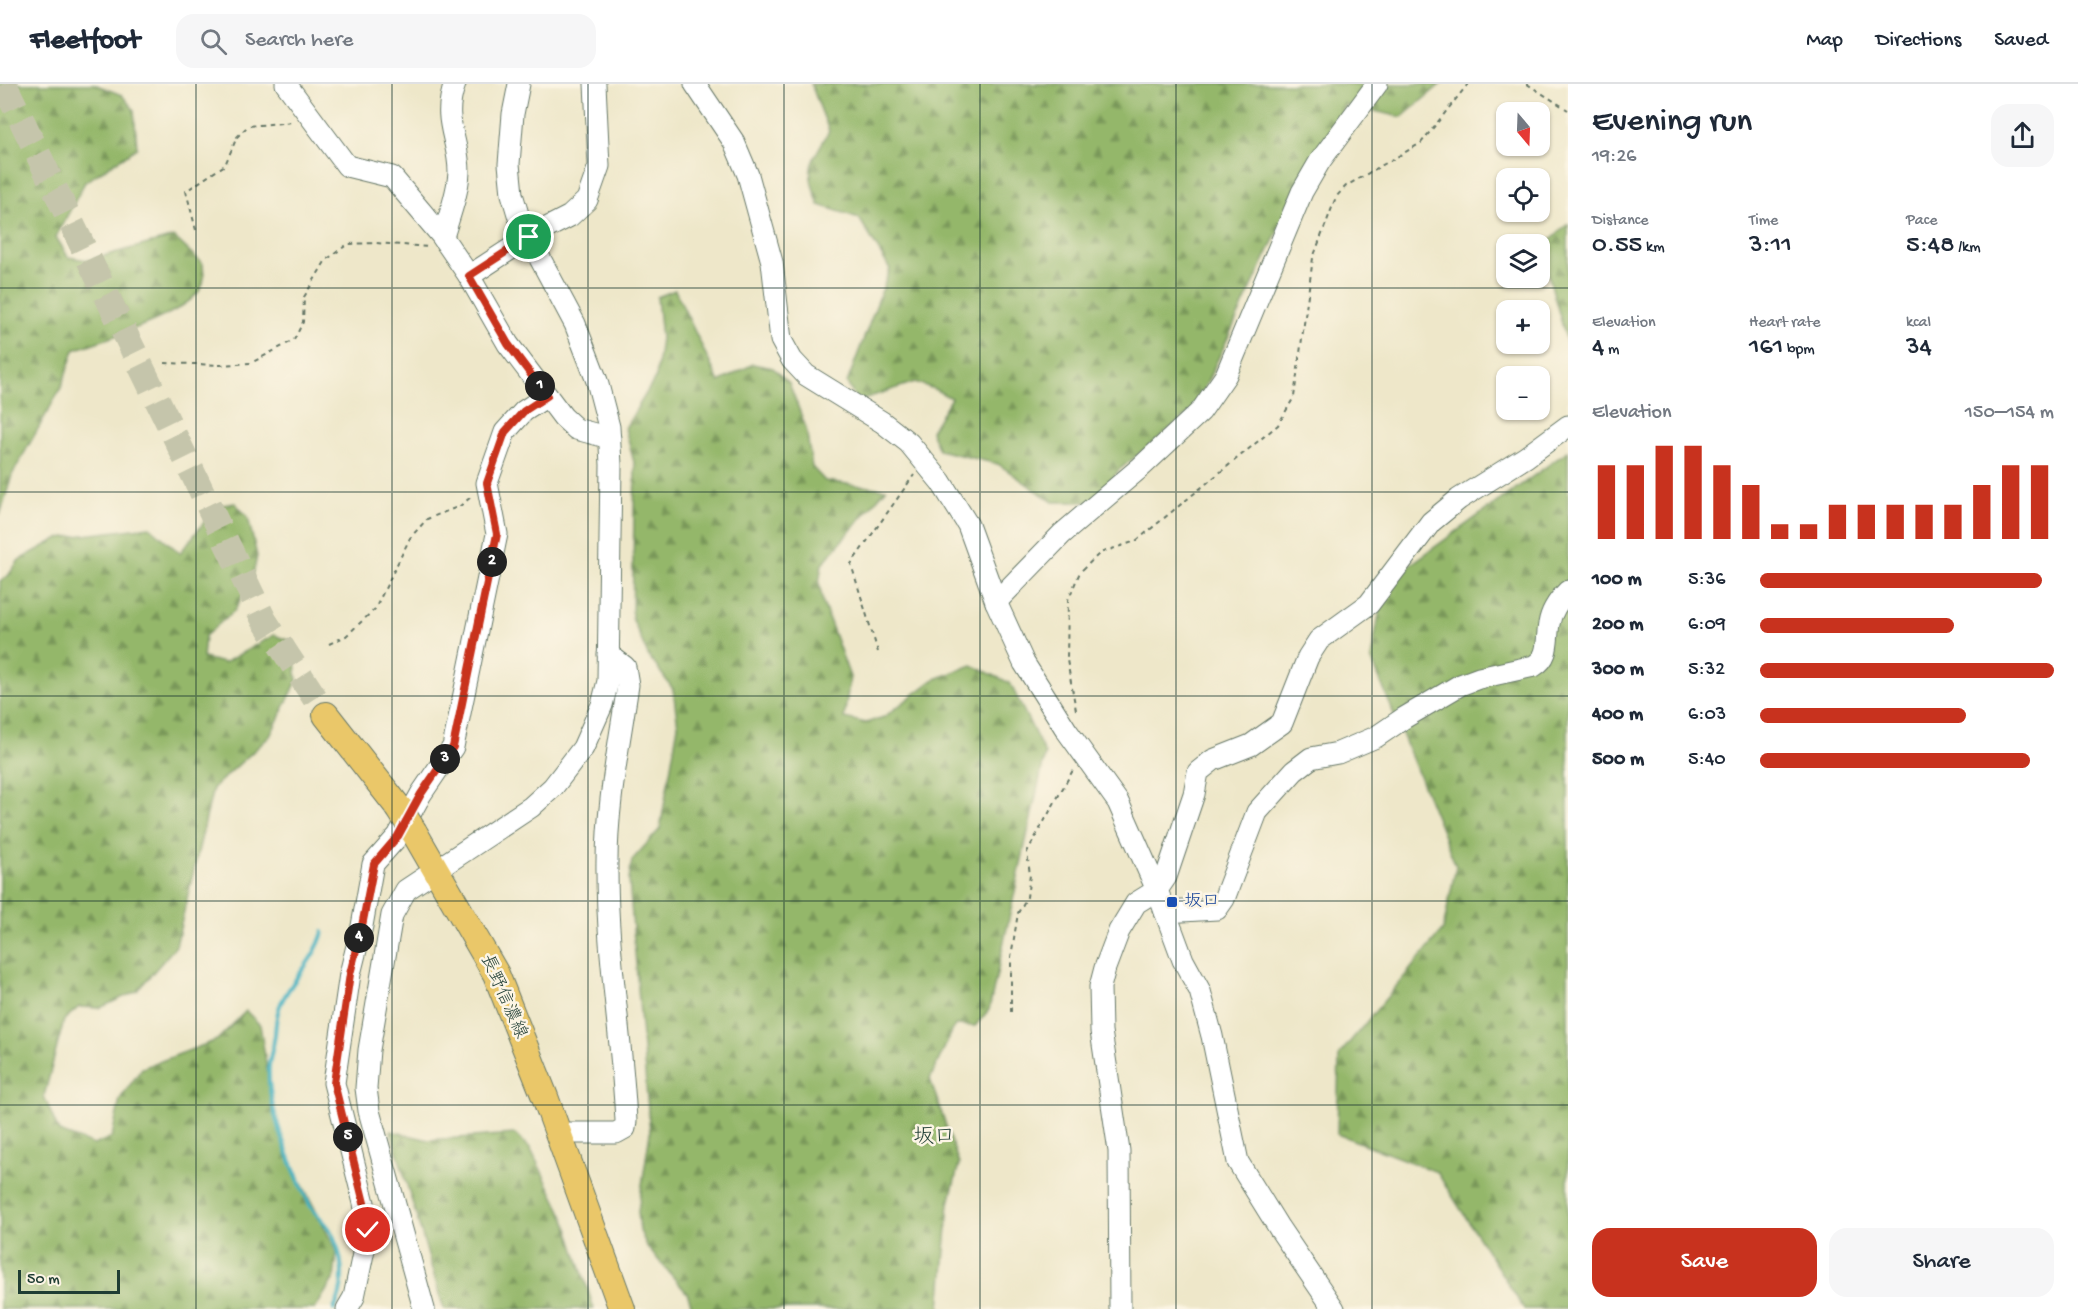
<!DOCTYPE html>
<meta charset="utf-8">
<style>
body{margin:0;font-family:"Gochi Hand","Klee One",sans-serif;background:#f6f6f7;color:#1f2937;height:100vh;display:flex;flex-direction:column;font-size:22px;white-space:nowrap}
*{box-sizing:border-box;margin:0}
p{font-size:20px;color:#747a83}
.icon{flex:none;width:33px;height:33px;fill:none;stroke:currentColor;stroke-width:2;stroke-linecap:round;stroke-linejoin:round}
.map{position:relative;flex:1;overflow:hidden}
.details{display:flex;flex-direction:column;background:#fff;width:510px}
.details>*{flex:none}
.needle{width:39px;rotate:161deg}
.buttons{position:absolute;left:1496px;top:18px;display:grid;gap:12px}
.buttons a{display:grid;place-items:center;width:54px;height:54px;border-radius:12px;background:#fff;box-shadow:0 2px 4px #0004;font-size:30px}
.scale{position:absolute;left:18px;bottom:15px;width:102px;box-sizing:border-box;padding-left:6px;border:3px solid #1f3d34;border-top:0;font-size:16px;line-height:21px;white-space:nowrap;color:#1f3d34;-webkit-text-stroke:4px #fcf5e5;paint-order:stroke}
.pin{position:absolute;display:grid;place-items:center;width:51px;height:51px;color:#fff;margin:-26px;border:3px solid #fff;border-radius:50%;box-shadow:0 2px 6px #0007}
.km{position:absolute;width:30px;height:30px;margin:-15px;border-radius:50%;background:#222;color:#fff;font-size:16px;line-height:30px;text-align:center}
.round{display:grid;place-items:center;flex:none;width:63px;height:63px;border-radius:18px;background:#f6f6f7}
.head{display:flex;align-items:center;justify-content:space-between;height:102px;padding:0 24px}
h1{font-size:33px;font-weight:600;line-height:45px}
.figures{display:grid;grid-template-columns:repeat(3,1fr);gap:9px;height:102px;padding:6px 24px}
.figures div{display:grid;align-content:center}
.figures b{font-size:26px;font-weight:600}
.figures small{font-size:16px;font-weight:400}
.figures p{font-size:16px}
.chart{height:168px;padding:12px 24px}
.chart p{display:flex;justify-content:space-between}
.chart svg{width:100%;height:108px;margin-top:6px;stroke:#c8321e;stroke-width:6}
.cta{display:flex;gap:12px;margin-top:auto;padding:12px 24px}
.cta a{flex:1;height:69px;border-radius:18px;background:#c8321e;color:#fff;font-size:24px;font-weight:600;line-height:69px;text-align:center}
.cta a+a{background:#f6f6f7;color:#1f2937}
ul{padding:0 24px;list-style:none;font-size:20px}
li{display:grid;grid-template-columns:96px 72px 1fr;align-items:center;height:45px}
li i{height:15px;border-radius:8px;background:#c8321e}
header{display:flex;align-items:center;gap:36px;box-sizing:border-box;height:84px;padding:0 30px;background:#fff;border-bottom:2px solid #e0e1e3}
header strong{font-size:28px}
nav{display:flex;gap:33px;margin-inline-start:auto;font-size:21px}
.search{width:420px;height:54px;background:#f6f6f7;display:flex;align-items:center;gap:15px;box-sizing:border-box;padding:0 21px;border-radius:18px;color:#747a83;font-size:22px}
main{display:flex;flex:1;min-height:0}
.map>svg:first-child{display:block}
.forest{fill:url(#forest-firs);stroke:#5a7a50;stroke-width:1.5}
.lines{fill:none;stroke-linecap:round;stroke-linejoin:round}
.stream{stroke:#45b3c2;stroke-width:4}
.major-tunnel{stroke:#c5c5ab;stroke-width:26;stroke-dasharray:26 13;stroke-linecap:butt}
.minor-casing{stroke:#677868;stroke-width:23}
.major-casing{stroke:#677868;stroke-width:28}
.path{stroke:#677868;stroke-width:2;stroke-dasharray:4.5 4.5;stroke-linecap:butt}
.minor{stroke:#fff;stroke-width:21}
.major{stroke:#eac769;stroke-width:26}
.major-bridge-casing{stroke:#677868;stroke-width:28;stroke-linecap:butt}
.major-bridge{stroke:#eac769;stroke-width:26}
.route-casing{stroke:#fff;stroke-width:12}
.route{stroke:#c8321e;stroke-width:8}
.grid{fill:none;stroke:#1f3d34;stroke-width:1.5;stroke-opacity:0.55}
.transit-dot{fill:#1a4fb4;stroke:#fcf5e5;stroke-width:2}
.labels{text-anchor:middle;dominant-baseline:central;stroke-width:5;stroke-linejoin:round;paint-order:stroke}
.transit-label{font-size:18px;fill:#164399;stroke:#fcf5e5;text-anchor:start}
.street-label{font-size:18px;fill:#1f3d34;stroke:#fcf5e5}
.quarter-label{font-size:21px;fill:#1f3d34;stroke:#fcf5e5}
</style>
<header>
<strong>Fleetfoot</strong>
<div class="search"><svg class="icon" aria-label="search" viewBox="0 0 24 24"><circle cx="10" cy="10" r="6"/><path d="M15 15l6 6"/></svg>Search here</div>
<nav><a>Map</a><a>Directions</a><a>Saved</a></nav>
</header>
<main>
<div class="map">
<svg width="1568" height="1225" viewBox="0 0 1568 1225">
<defs>
<pattern id="forest-firs" width="22" height="20" patternUnits="userSpaceOnUse" patternTransform="scale(1.5)"><rect width="22" height="20" fill="#94b76b"/><path d="M5 1l3.5 6h-7zM16 11l3.5 6h-7z" fill="#789659"/></pattern>
</defs>
<rect width="100%" height="100%" fill="#fcf5e5"/>
<filter id="ink" filterUnits="userSpaceOnUse"><feTurbulence type="fractalNoise" baseFrequency=".0167" numOctaves="2"/><feDisplacementMap in="SourceGraphic" scale="12" xChannelSelector="R" yChannelSelector="G"/><feConvolveMatrix kernelMatrix="1 2 1 2 8 2 1 2 1" color-interpolation-filters="sRGB"/></filter>
<filter id="wash" filterUnits="userSpaceOnUse"><feTurbulence type="fractalNoise" baseFrequency=".008" numOctaves="4" result="noise"/><feDisplacementMap in="SourceGraphic" scale="24" xChannelSelector="R" yChannelSelector="G"/><feGaussianBlur stdDeviation="1.35" result="paint"/><feColorMatrix in="noise" values="0 0 0 0 0 0 0 0 0 0 0 0 0 0 0 0 0 1.4 0 .05"/><feComposite in="paint" operator="in"/></filter>
<g filter="url(#wash)">
<rect width="100%" height="100%" fill="#eee7c9"/>
<g class="forest">
<path d="M0,0H94L122,11L134,26L137,64L85,98L56,153L68,173L88,176L174,153L203,180C203,186 205,194 203,199C195,230 103,255 74,266L61,304L12,391L0,431Z"/>
<path d="M811,0H1441L1402,33L1346,21L1289,123L1195,324L1119,386L1095,418H1053L998,380L939,366L931,347L951,314L934,305L915,298L857,317L847,299L890,185L859,134L819,121C804,83 810,81 829,47Z"/>
<polygon points="1568,140 1568,262 1541,164"/>
<polygon points="675,206 719,298 753,280 773,284 789,299 806,344 812,383 825,397 886,405 822,480 819,499 823,519 850,593 844,634 866,639 884,633 933,596 972,581 1010,599 1045,670 989,926 975,942 955,941 930,995 959,1080 949,1119 940,1225 693,1225 687,1209 648,1164 640,1147 638,1127 650,1049 629,796 632,776 660,745 678,642 673,605 648,571 632,534 635,382 625,344 656,293 661,254 657,213"/>
<polygon points="1568,367 1568,1225 1524,1225 1437,1088 1337,1050 1339,971 1443,846 1456,782 1371,574 1385,499"/>
<polygon points="235,419 248,433 257,472 253,491 235,526 205,552 203,574 224,579 274,551 293,558 297,597 270,652 213,704 176,862 137,907 100,924 79,923 64,936 44,1012 59,1048 94,1061 112,1053 120,1015 142,984 217,956 246,927 260,941 273,1024 291,1078 337,1168 334,1194 315,1225 0,1225 0,497 8,492 19,476 59,454 150,443 180,469 217,422"/>
<polygon points="391,1047 429,1056 515,1050 530,1064 565,1135 594,1225 444,1225"/>
</g>
<g class="lines">
<path class="stream" d="M323,848C315,876 293,894 281,919C276,930 276,939 275,950C274,961 270,971 269,982C266,1024 292,1083 310,1121C315,1131 325,1137 330,1146C343,1169 347,1201 334,1225"/>
</g>
</g>
<g filter="url(#ink)">
<g class="lines">
<polyline class="major-tunnel" points="4,0 264,536 326,631"/>
<g class="minor-casing">
<g id="minor">
<polyline points="286,0 347,82 392,93 441,151 469,192 529,153 570,132 587,116 599,82 595,0"/>
<polyline points="695,0 734,58 748,91 772,178 781,256 792,276 806,291 882,338 909,359 941,398 968,441 996,518 1024,579 1067,647 1118,718 1157,806 1183,876 1200,907 1212,952 1238,1078 1279,1144 1334,1225"/>
<path d="M443,153C449,132 458,110 459,88C459,54 441,37 455,0"/>
<polyline points="469,192 508,260 563,333 576,345 610,354"/>
<polyline points="996,518 1062,450 1141,383 1201,327 1226,291 1302,108 1320,77 1377,0"/>
<path d="M1165,828L1217,825L1224,815L1257,728L1294,687L1311,674L1338,669L1376,653L1404,634L1460,601L1479,594L1534,582C1550,573 1546,556 1549,540C1551,527 1559,516 1568,507"/>
<path d="M558,1049H616L625,1044L626,1037C622,954 607,871 607,787C606,724 619,662 628,601L625,583L608,570"/>
<polyline points="347,1225 354,1213 368,1146 364,1119 334,999 350,890 362,842 373,780 398,752 421,710 453,663 497,450 487,399 505,348 524,327 547,312"/>
<polyline points="424,1225 369,1027 366,1004 369,966 392,831 406,806 531,723 553,703 583,664 602,621 608,597 611,381 609,343 597,297 575,240 520,137 512,110 509,80 513,30 519,0"/>
<polyline points="1120,1225 1119,1067 1101,947 1100,903 1105,884 1119,847 1136,819 1157,806 1166,793 1194,710 1198,688 1213,676 1251,661 1282,639 1308,573 1319,556 1369,520 1431,438 1459,415 1526,373 1568,342"/>
</g>
</g>
<g class="major-casing">
<g id="major">
<polyline points="326,631 399,724"/>
<polyline points="414,748 496,890 545,1013 622,1225"/>
</g>
</g>
<g class="path">
<polyline points="1527,0 1568,26"/>
<polyline points="196,146 186,107 225,81 237,53 248,42 293,38"/>
<polyline points="165,279 221,281 251,279 294,256 303,238 304,213 326,176 348,160 376,159 429,163"/>
<polyline points="329,560 346,552 375,525 410,454 427,435 460,422 471,413"/>
<polyline points="878,568 851,480 914,391"/>
<polyline points="1076,626 1067,576 1068,516 1080,488 1100,469 1136,457 1278,341 1294,313 1313,174 1336,113 1346,102 1421,59 1468,0"/>
<polyline points="1011,928 1011,873 1018,829 1027,813 1030,791 1027,768 1073,686"/>
</g>
<use href="#minor" class="minor"/>
<use href="#major" class="major"/>
<g class="major-bridge-casing">
<polyline id="major-bridge" points="399,724 414,748"/>
</g>
<use href="#major-bridge" class="major-bridge"/>
</g>
</g>
<g class="lines" filter="url(#ink)">
<g class="route-casing">
<polyline id="route" points="368,1146 364,1119 334,999 350,890 362,842 374,780 398,752 421,710 453,663 497,450 487,399 505,348 524,327 547,312 508,260 469,192 529,153"/>
</g>
<use href="#route" class="route"/>
</g>
<path class="grid" d="M196,0V1225M392,0V1225M588,0V1225M784,0V1225M980,0V1225M1176,0V1225M1372,0V1225M0,204H1568M0,408H1568M0,612H1568M0,817H1568M0,1021H1568"/>
<rect class="transit-dot" x="1166" y="812" width="12" height="12" rx="3"/>
<g class="labels">
<g class="transit-label">
<text x="1184" y="818">坂口</text>
</g>
<g class="street-label">
<text transform="translate(503 913) rotate(66)">長野信濃線</text>
</g>
<g class="quarter-label">
<text x="934" y="1054">坂口</text>
</g>
</g>
</svg>
<div class="buttons">
<a><svg class="needle" viewBox="-14 -14 28 28"><path d="M0-13l5 13h-10z" fill="#e53935"/><path d="M0 13l5-13h-10z" fill="#747a83"/></svg></a>
<a><svg class="icon" aria-label="locate" viewBox="0 0 24 24"><circle cx="12" cy="12" r="6"/><path d="M12 2v4M12 18v4M2 12h4M18 12h4"/></svg></a>
<a><svg class="icon" aria-label="layers" viewBox="0 0 24 24"><path d="M12 4l9 5-9 5-9-5zM3 14l9 5 9-5"/></svg></a>
<a>+</a>
<a>−</a>
</div>
<div class="scale">50 m</div>
<div class="pin" style="left:529px;top:153px;background:#1e9e55"><svg class="icon" aria-label="arrive" viewBox="0 0 24 24"><path d="M6 21V4h12l-3 4 3 4H6"/></svg></div>
<div class="pin" style="left:368px;top:1146px;background:#d93025"><svg class="icon" aria-label="check" viewBox="0 0 24 24"><path d="M5 12l5 5 9-10"/></svg></div>
<b class="km" style="left:540px;top:302px">1</b>
<b class="km" style="left:492px;top:478px">2</b>
<b class="km" style="left:445px;top:675px">3</b>
<b class="km" style="left:359px;top:854px">4</b>
<b class="km" style="left:348px;top:1053px">5</b>
</div>
<section class="details">
<div class="head"><div><h1>Evening run</h1><p>19:26</p></div><a class="round"><svg class="icon" aria-label="share" viewBox="0 0 24 24"><path d="M12 15V3M7 8l5-5 5 5M5 13v7h14v-7"/></svg></a></div>
<div class="figures">
<div><p>Distance</p><b>0.55<small> km</small></b></div>
<div><p>Time</p><b>3:11</b></div>
<div><p>Pace</p><b>5:48<small> /km</small></b></div>
</div>
<div class="figures">
<div><p>Elevation</p><b>4<small> m</small></b></div>
<div><p>Heart rate</p><b>161<small> bpm</small></b></div>
<div><p>kcal</p><b>34</b></div>
</div>
<div class="chart"><p><span>Elevation</span>150–154 m</p>
<svg viewBox="0 0 160 44" preserveAspectRatio="none"><path d="M5 44V14M15 44V14M25 44V6M35 44V6M45 44V14M55 44V22M65 44V38M75 44V38M85 44V30M95 44V30M105 44V30M115 44V30M125 44V30M135 44V22M145 44V14M155 44V14"/></svg>
</div>
<ul>
<li><b>100 m</b>5:36<i style="width:96%"></i></li>
<li><b>200 m</b>6:09<i style="width:66%"></i></li>
<li><b>300 m</b>5:32<i style="width:100%"></i></li>
<li><b>400 m</b>6:03<i style="width:70%"></i></li>
<li><b>500 m</b>5:40<i style="width:92%"></i></li>
</ul>
<div class="cta"><a>Save</a><a>Share</a></div>
</section>
</main>
